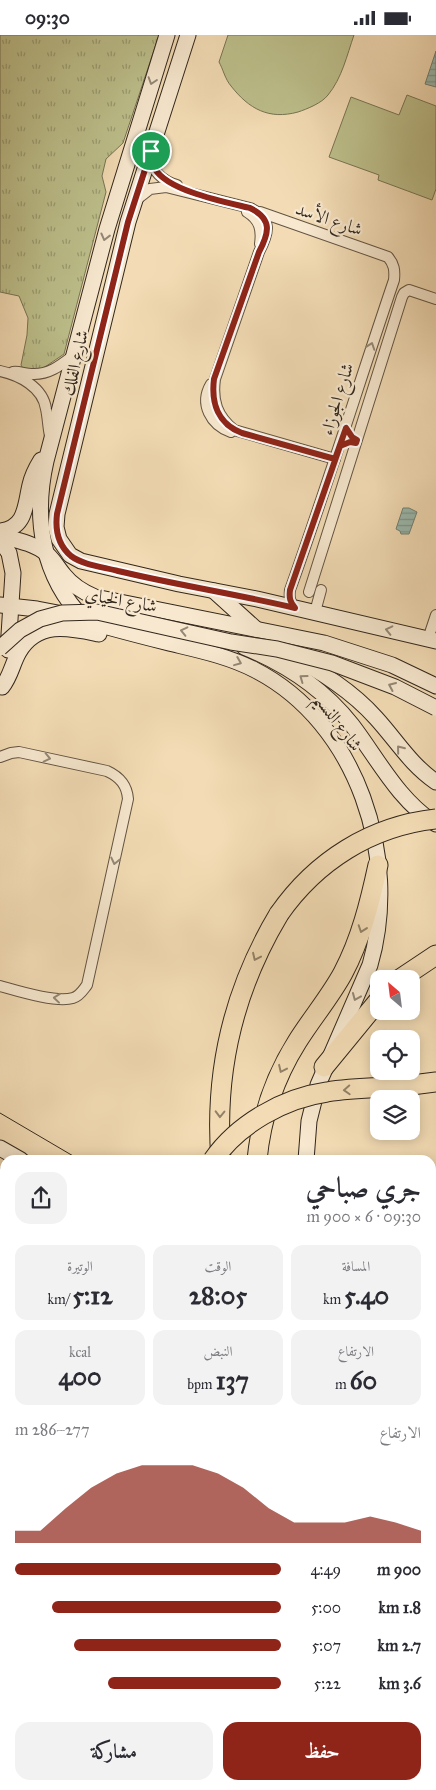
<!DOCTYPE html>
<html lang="ar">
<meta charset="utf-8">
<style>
body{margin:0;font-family:"IM FELL Great Primer",Amiri,serif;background:#f2f2f3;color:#2b2b33;direction:rtl;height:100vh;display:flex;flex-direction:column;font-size:19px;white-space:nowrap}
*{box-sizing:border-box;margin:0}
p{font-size:16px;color:#7c7c81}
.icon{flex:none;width:28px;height:28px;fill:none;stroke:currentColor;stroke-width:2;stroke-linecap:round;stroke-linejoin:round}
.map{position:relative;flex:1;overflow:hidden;direction:ltr}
.panel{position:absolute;left:0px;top:1120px;width:436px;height:635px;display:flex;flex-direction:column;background:#fff;border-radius:15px 15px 0 0;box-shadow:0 2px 12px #0003;direction:rtl}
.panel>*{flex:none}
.needle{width:32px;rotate:332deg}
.fabs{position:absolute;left:370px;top:935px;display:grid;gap:10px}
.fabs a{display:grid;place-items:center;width:50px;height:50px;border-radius:10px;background:#fff;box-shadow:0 2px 12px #0003;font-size:25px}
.pin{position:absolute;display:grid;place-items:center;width:42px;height:42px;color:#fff;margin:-21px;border:2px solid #fff;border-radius:50%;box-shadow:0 1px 5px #0007}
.round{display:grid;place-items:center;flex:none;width:52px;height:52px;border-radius:15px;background:#f2f2f3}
.head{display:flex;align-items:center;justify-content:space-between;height:85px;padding:0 15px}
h1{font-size:28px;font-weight:700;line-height:38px}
.stats{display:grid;grid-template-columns:repeat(3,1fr);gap:8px;height:85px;padding:5px 15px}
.stats div{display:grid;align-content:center;border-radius:12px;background:#f2f2f3;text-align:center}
.stats b{font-size:25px;font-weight:700}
.stats small{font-size:14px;font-weight:400}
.stats p{font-size:14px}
.chart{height:140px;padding:10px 15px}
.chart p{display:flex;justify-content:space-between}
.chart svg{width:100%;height:90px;margin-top:5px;fill:#8f2418;opacity:.7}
.button{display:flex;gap:10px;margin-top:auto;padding:10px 15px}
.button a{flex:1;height:58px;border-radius:15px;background:#8f2418;color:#fff;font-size:20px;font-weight:700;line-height:58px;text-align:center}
.button a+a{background:#f2f2f3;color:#2b2b33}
ul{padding:0 15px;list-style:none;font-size:16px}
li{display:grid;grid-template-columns:80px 60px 1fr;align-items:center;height:38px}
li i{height:12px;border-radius:6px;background:#8f2418}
.status{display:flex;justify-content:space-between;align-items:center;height:35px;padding:0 25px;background:#fff;direction:ltr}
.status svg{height:14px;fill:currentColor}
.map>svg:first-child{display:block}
.grass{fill:url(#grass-tufts);stroke:#787454}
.pitch{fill:#bdc08c;stroke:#787454}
.water{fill:url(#water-rules);stroke:#718075}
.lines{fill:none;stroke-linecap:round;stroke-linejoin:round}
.street-casing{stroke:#625442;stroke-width:12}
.secondary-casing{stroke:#32271c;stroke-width:17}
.highway-casing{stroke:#32271c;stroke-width:21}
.street{stroke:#f7e8cf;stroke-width:10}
.secondary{stroke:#f7e8cf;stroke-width:15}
.highway{stroke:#f3dcb5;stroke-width:19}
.tram{stroke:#32271c;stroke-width:1}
.secondary-bridge-casing{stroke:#32271c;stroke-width:17;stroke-linecap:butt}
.highway-bridge-casing{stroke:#32271c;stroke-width:21;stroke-linecap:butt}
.secondary-bridge{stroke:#f7e8cf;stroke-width:15}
.highway-bridge{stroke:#f3dcb5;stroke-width:19}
.oneway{stroke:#948876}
.oneway2{stroke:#928268}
.route-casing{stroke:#fff;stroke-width:10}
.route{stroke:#8f2418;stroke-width:6}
.labels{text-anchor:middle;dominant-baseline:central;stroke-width:4.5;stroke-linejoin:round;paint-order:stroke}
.street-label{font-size:18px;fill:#32271c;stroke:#f7e8cf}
</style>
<div class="status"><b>09:30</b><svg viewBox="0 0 49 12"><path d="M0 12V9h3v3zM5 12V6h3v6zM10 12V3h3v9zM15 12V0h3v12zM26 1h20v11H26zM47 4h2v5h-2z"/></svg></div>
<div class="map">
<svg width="436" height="1755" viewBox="0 0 436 1755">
<defs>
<pattern id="grass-tufts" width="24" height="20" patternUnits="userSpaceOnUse" patternTransform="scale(1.25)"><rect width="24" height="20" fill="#bdc08c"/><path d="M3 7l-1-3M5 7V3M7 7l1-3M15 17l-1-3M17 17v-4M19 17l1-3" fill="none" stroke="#9a9c72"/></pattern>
<pattern id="water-rules" width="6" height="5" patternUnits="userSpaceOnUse" patternTransform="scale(1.25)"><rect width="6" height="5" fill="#9bbbb1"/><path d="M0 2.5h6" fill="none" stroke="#7f988f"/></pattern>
</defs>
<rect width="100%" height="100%" fill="#f3dcb5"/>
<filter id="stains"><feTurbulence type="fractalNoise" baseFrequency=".004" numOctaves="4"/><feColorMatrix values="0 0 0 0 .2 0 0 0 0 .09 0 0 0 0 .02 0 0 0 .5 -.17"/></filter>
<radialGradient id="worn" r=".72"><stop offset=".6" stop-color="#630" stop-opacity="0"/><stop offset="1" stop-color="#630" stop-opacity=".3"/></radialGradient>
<polygon class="grass" points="0,0 159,0 123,108 106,124 102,141 106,157 64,319 42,334 25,337 21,330 27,300 28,283 19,261 0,257"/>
<g class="pitch">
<path d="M228,0H354C347,20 342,43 328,60C322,68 307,74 298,77C269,85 249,74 231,51C225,44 223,34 219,27Z"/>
<polygon points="407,60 436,71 436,154 432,165 378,145 379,140 329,122 351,62 399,80"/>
</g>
<g class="water">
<polygon points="436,16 436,52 425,49"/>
<polygon points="403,473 409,473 417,477 409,499 401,499 400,496 396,494"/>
<polygon points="93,1750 131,1750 131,1752 124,1751 122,1755 112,1755"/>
</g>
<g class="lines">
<g class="street-casing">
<g id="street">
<path d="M151,121C151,136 163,146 177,150"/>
<path d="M136,165L150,154L166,152L250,173C273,184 269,198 259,217L215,344C212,366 217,381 234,395L335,424"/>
<path d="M247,177C260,185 262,195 260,209"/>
<path d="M260,177L388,222C394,229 395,235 394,245C359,348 327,452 290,555C289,563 290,567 295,573"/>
<path d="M0,336C19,340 43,352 46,374C48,383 48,392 50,401"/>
<path d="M13,337C19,336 25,339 32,339C49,340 61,330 74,320"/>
<path d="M211,349C199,369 211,390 231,397"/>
<polyline points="309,557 402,262 404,258 409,255 436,264"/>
<polyline points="315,577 321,555"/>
<polyline points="428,604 436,580"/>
<path d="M0,722L11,718L19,717L107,736C120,742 127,750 128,764L87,950C83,955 80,961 73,963C56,968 18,956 0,951"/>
<polyline points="57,1750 61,1755"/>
<polyline points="13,1755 15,1750"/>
</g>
</g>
<g class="secondary-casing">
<g id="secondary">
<polyline points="188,0 128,187 57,479 56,492 59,504 70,520 81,526 179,549 257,564 436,606"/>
<path d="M0,496C26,493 25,471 30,450C32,441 36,433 41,425"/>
<path d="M0,501C16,505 34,508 47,519C54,525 58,533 64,540C72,550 83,557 95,562L324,608L392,630L436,651"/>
<polyline points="0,505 9,518 13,538 8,615"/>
<polyline points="214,556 256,594"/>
<path d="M0,570L37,574L63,579C98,590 133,599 169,608C198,615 228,621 255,635C358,688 401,823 370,930L318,1050L309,1086L306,1125"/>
<path d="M84,584C42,542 33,483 46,426L107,194L167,0"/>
<path d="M244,612C286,629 323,653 352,690C378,724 398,765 436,789"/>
<path d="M290,620C321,637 352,656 376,683C397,706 410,729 436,747"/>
<path d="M2,652C11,641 12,629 19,617C38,585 70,593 99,599"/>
<polyline points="0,1113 21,1125"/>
<polyline points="0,1141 5,1143"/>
<polyline points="431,1337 436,1340"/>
<polyline points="231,1755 233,1750"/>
<polyline points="248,1755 250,1750"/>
</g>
</g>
<g class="highway-casing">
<g id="highway">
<polyline points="400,944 436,920"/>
<polyline points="324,1032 379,965"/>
<polyline points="396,1052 436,1047"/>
<path d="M221,1125C214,1037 234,954 279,879"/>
<path d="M257,1125C261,1084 275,1042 297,1007C312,983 330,962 343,938C361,904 370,867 378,830"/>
<polyline points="431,1381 436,1381"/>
<polyline points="431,1521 436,1508"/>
<polyline points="431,1666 436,1652"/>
<polyline points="314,1755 316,1750"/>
<polyline points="348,1755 350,1750"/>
<polyline points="400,1755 402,1750"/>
</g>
</g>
<use href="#street" class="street"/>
<use href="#secondary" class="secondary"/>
<use href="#highway" class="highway"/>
<g class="tram">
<polyline points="0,1078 80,1125"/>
<polyline points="289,1755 291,1750"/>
</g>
<g class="secondary-bridge-casing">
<polyline id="secondary-bridge" points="0,613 20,595 40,584 62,578 97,577 231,607 277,614 332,628 395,652 436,673"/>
</g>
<g class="highway-bridge-casing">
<g id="highway-bridge">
<path d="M279,879C316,826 371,791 436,784"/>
<path d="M213,1125C238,1089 284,1063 327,1057C349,1053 373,1053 396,1052"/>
</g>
</g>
<use href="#secondary-bridge" class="secondary-bridge"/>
<use href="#highway-bridge" class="highway-bridge"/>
</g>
<defs><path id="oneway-chevron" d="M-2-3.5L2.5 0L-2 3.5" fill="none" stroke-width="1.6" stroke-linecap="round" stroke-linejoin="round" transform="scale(1.25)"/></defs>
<g class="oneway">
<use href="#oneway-chevron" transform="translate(152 46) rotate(108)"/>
<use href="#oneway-chevron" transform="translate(105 202) rotate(104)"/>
<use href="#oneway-chevron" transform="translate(371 311) rotate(-71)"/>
<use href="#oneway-chevron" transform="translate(389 595) rotate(-167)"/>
<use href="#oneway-chevron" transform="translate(184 596) rotate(-167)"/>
<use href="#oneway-chevron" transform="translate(238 627) rotate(22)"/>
<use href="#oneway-chevron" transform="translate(303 643) rotate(-144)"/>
<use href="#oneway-chevron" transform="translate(392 651) rotate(-156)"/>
<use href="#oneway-chevron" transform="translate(400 714) rotate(-129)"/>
<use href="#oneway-chevron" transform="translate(47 723) rotate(13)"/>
<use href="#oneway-chevron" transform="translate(115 826) rotate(103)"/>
<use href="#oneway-chevron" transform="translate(356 962) rotate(113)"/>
<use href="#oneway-chevron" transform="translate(57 963) rotate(-174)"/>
</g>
<g class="oneway2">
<use href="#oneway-chevron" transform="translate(362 894) rotate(109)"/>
<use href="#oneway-chevron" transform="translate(256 922) rotate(115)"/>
<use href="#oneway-chevron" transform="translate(282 1034) rotate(115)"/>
<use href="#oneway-chevron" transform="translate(347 1055) rotate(177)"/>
<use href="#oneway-chevron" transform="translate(220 1079) rotate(91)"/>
</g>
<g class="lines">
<g class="route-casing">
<path id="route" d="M151,116L128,187L57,479C55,495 58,510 71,521C83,530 103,532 118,536C177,550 236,559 295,573C290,567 289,563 290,555L340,411L350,407L356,408L357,405L352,402L346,393L335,424L242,398C218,389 211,368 214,344L259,217C269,198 273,184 250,173C225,167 168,156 155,134C151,129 151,122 151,116"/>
</g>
<use href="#route" class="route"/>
</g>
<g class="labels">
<g class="street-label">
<text transform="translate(329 184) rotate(19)">شارع الأسد</text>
<text transform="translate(75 328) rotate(-77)">شارع الفلك</text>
<text transform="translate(337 364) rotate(-73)">شارع الجوزاء</text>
<text transform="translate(121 565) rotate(10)">شارع الخياي</text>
<text transform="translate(338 687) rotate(53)">شارع النسيم</text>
</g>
</g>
<rect width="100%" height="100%" filter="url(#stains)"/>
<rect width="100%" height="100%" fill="url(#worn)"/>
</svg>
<div class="fabs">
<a><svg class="needle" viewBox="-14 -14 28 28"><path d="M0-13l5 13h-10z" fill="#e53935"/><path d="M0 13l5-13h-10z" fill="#7c7c81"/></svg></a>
<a><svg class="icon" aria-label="locate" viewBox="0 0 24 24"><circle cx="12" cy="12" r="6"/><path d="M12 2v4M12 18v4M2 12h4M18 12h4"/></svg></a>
<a><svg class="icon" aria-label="layers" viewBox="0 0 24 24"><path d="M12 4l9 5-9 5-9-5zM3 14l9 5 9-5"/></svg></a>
</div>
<div class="pin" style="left:151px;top:116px;background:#1e9e55"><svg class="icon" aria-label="arrive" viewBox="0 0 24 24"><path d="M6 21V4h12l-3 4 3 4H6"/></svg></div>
<section class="panel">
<div class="head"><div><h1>جري صباحي</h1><p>09:30 · 6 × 900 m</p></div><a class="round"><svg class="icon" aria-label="share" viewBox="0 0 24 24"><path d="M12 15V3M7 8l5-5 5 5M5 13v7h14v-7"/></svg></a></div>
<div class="stats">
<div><p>المسافة</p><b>5.40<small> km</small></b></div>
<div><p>الوقت</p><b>28:05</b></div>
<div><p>الوتيرة</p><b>5:12<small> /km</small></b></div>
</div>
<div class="stats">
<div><p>الارتفاع</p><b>60<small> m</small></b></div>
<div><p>النبض</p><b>137<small> bpm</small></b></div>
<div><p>kcal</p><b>400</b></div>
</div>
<div class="chart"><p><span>الارتفاع</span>277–286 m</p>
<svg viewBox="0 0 160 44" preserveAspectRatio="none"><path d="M0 44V38L10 38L20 27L30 17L40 10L50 6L60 6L70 6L80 10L90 17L100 27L110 34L120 34L130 34L140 31L150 34L160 38V44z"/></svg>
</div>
<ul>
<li><b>900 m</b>4:49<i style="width:100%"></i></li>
<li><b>1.8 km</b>5:00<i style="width:86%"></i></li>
<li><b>2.7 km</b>5:07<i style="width:78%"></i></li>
<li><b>3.6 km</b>5:22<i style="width:65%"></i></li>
</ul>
<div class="button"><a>حفظ</a><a>مشاركة</a></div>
</section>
</div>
